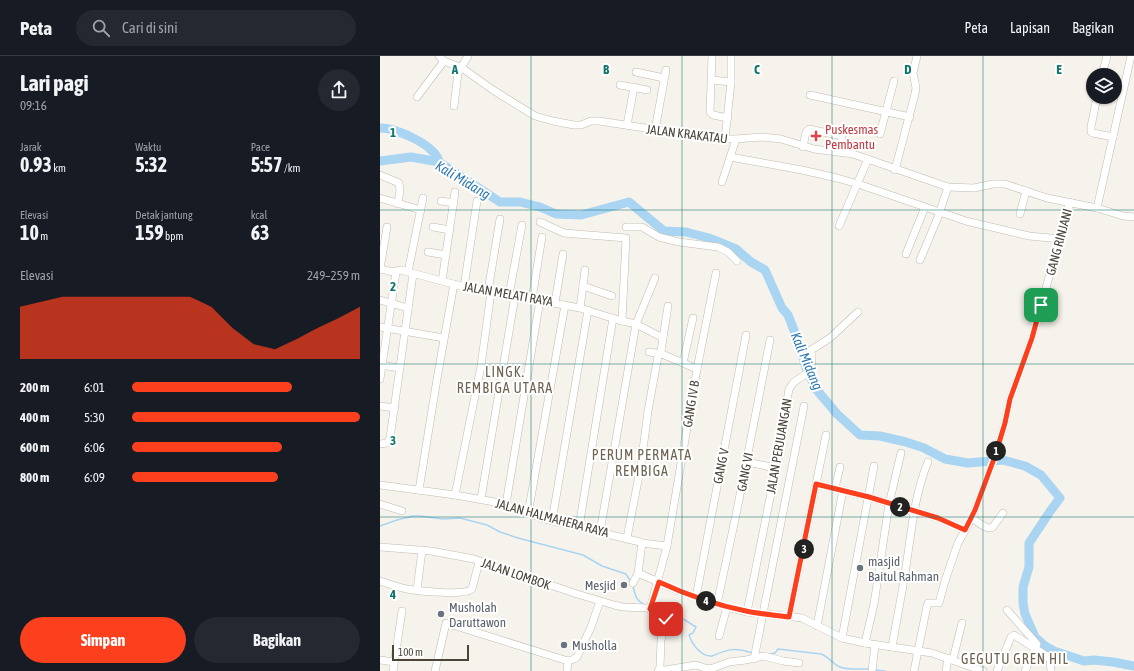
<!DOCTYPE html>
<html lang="id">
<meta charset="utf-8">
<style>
body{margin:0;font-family:"Asap Condensed",sans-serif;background:#242831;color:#f1f3f6;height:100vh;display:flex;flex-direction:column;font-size:15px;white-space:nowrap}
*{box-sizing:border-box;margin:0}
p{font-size:13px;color:#9ea1a6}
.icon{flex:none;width:22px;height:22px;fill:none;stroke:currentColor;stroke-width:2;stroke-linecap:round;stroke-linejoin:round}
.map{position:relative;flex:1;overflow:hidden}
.details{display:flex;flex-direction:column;background:#171b24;width:380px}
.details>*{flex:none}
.buttons{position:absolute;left:706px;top:12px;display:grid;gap:8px}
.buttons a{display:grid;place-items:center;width:36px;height:36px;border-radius:50%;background:#171b24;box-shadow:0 1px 3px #0004;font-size:20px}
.scale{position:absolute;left:12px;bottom:10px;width:77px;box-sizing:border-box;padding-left:4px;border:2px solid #4b4439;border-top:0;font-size:11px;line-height:14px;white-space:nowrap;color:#4b4439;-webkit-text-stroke:3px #fff;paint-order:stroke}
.pin{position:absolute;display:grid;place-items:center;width:34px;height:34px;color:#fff;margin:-17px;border-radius:8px;box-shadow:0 2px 6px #0006}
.km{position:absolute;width:20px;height:20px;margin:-10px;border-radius:50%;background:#222;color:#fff;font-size:11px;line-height:20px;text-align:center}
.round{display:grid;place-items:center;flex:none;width:42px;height:42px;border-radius:21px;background:#242831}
.headline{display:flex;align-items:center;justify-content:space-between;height:68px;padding:0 20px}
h1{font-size:22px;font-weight:700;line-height:30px}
.metrics{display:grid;grid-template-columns:repeat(3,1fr);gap:6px;height:68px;padding:4px 20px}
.metrics div{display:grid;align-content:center}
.metrics b{font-size:20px;font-weight:700}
.metrics small{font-size:11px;font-weight:400}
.metrics p{font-size:11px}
.chart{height:112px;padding:8px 20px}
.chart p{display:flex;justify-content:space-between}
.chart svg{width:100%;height:72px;margin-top:4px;fill:#fc3f1d;opacity:.7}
.cta{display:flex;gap:8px;margin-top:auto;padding:8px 20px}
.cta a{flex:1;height:46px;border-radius:24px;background:#fc3f1d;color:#fff;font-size:16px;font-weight:700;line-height:46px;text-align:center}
.cta a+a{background:#242831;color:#f1f3f6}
ul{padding:0 20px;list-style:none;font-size:13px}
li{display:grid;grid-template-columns:64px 48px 1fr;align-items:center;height:30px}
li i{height:10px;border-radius:5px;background:#fc3f1d}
header{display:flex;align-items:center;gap:24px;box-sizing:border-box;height:56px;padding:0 20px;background:#171b24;border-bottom:1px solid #363941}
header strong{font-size:19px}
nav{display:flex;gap:22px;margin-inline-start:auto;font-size:14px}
.search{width:280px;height:36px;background:#242831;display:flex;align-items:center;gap:10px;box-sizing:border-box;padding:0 14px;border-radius:22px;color:#9ea1a6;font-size:15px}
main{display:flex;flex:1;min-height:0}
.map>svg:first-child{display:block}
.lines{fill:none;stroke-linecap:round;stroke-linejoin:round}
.stream{stroke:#a9d4f2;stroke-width:1.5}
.river{stroke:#a9d4f2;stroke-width:9}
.minor-casing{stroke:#c2bbae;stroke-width:8}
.minor{stroke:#fff;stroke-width:7}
.route-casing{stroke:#fff;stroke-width:8}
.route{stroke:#fc3f1d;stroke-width:5}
.grid{fill:none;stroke:#0f766e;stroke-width:1;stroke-opacity:0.55}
.health-dot{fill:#e0444e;stroke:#fff;stroke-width:1.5}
.worship-dot{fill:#6b7280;stroke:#fff;stroke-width:1.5}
.labels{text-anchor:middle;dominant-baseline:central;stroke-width:4;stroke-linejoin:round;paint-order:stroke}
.health-label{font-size:13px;fill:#be3a42;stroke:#fff;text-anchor:start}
.street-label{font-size:13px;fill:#4b4439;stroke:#fff}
.worship-label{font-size:13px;fill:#5b616d;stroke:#fff;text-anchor:start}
.water-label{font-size:14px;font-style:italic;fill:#2e7ab2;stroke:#fff}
.neighbourhood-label{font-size:14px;letter-spacing:1px;fill:#6e6250;stroke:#fff}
.grid-label{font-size:13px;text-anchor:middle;font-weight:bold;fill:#0f766e;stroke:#fff;stroke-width:4;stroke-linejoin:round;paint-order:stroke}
</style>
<header>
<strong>Peta</strong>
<div class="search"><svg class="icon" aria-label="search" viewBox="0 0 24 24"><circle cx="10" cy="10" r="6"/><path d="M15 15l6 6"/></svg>Cari di sini</div>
<nav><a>Peta</a><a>Lapisan</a><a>Bagikan</a></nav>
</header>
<main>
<section class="details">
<div class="headline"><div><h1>Lari pagi</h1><p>09:16</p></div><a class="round"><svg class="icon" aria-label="share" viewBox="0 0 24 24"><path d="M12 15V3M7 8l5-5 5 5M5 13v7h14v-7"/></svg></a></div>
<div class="metrics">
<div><p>Jarak</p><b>0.93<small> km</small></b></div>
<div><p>Waktu</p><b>5:32</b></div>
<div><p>Pace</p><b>5:57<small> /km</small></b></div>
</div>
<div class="metrics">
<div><p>Elevasi</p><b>10<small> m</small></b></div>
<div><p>Detak jantung</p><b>159<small> bpm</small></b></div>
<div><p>kcal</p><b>63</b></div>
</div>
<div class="chart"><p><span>Elevasi</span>249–259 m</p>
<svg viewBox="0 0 160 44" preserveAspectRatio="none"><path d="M0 44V12L10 9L20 6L30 6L40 6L50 6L60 6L70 6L80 6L90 12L100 25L110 35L120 38L130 32L140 25L150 19L160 12V44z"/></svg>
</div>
<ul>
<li><b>200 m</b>6:01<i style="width:70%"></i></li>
<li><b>400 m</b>5:30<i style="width:100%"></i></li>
<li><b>600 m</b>6:06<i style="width:66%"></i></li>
<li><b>800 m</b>6:09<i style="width:64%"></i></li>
</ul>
<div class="cta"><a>Simpan</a><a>Bagikan</a></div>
</section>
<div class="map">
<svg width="754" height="615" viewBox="0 0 754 615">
<rect width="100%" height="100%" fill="#f6f3ec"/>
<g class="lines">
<g class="stream">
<polyline points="0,470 17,464 33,460 40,460 63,463 80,462 107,469 120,476 138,482 203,499 222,510 246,518 251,526"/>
<path d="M253,530C255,539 256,545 265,549"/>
<path d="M289,558L300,561L316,571L313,577L309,579C312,588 321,601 332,600C348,593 355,591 372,597"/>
<path d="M390,598L395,597L398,593L441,598C449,601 453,608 460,611C467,614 482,613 490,613"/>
<polyline points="495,614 505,615"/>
</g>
<g class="river">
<path d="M0,72C15,71 57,90 59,106"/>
<polyline points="0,105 31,101 59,106 120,146 140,146 160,151 176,158 201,159 249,146 284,175 306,176 329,182 356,193 371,206 385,214 402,252 408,259 417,282 426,312 436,333 457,358 480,379 500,380 526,386 544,392 565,403 588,407 623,404 645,410 661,419 680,442 671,454 649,487 649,511 643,531 643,547 645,558 655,581 665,590 674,595 704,605 714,604 733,606 754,610"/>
</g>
<g class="minor-casing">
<g id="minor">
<polyline points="59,0 64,5 82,12 113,34 155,60 173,65 194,69 201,69 211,65 219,65 337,83 356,83 382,81 401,83 434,93 473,98 568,131 594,132 613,128 625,128 667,142 717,152 743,160 754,161"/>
<polyline points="332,0 330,56 333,59 348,62"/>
<polyline points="256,16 284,22"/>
<polyline points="722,19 727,0"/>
<polyline points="332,24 351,26"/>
<polyline points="240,29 267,34"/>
<polyline points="430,39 530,61"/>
<polyline points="37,41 64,5"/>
<polyline points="717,41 711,71 711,76 713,77 733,81"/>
<polyline points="74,50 78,17 88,0"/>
<polyline points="247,69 254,31"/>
<polyline points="275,74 286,14"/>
<polyline points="500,78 514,25"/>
<polyline points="345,83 351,26 351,0"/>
<polyline points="423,91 426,76 429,73 462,80 460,96"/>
<polyline points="350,101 422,114 457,122 478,128 586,165 649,180 680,183"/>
<polyline points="515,114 535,38 536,32 533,17 537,0"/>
<polyline points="0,119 19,127 20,134 18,148"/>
<polyline points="342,126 356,83"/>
<polyline points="0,142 41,154"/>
<polyline points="61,145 74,147"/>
<polyline points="717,152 751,0"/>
<polyline points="640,158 646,135"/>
<polyline points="160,166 184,177 246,182 242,265"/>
<polyline points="459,170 488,103"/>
<polyline points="53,171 70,174"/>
<polyline points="246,171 262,171 279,181 299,186 338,191 348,196 357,205"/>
<polyline points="48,196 66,199"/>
<polyline points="526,198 545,151"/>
<polyline points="540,204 558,161 568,131"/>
<polyline points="0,213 13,216 21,214 84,231 200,252 238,264 256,268 283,282 281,295 282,298 317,313"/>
<polyline points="0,213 7,171"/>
<polyline points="28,216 43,142"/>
<polyline points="62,225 75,136"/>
<polyline points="203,230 232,240"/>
<polyline points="84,231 97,145"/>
<polyline points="108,235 120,163"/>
<polyline points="129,239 142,169"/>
<polyline points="152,243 162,181"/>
<polyline points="0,244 28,252"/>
<polyline points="175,247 183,198"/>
<polyline points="200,252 205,214"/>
<polyline points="0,271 64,282"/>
<polyline points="283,282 288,250"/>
<polyline points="303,307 313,262"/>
<polyline points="0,309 20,312"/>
<polyline points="0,323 16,216"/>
<polyline points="0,350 15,352"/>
<polyline points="0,388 7,387 10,382 33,218"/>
<polyline points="367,406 396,412"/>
<polyline points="436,428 489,441 558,462 585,474"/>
<polyline points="0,429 75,439 126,448 161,462 260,486 262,487 258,517 299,535 347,551 367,556 422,562 462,582 485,587 552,597 603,615"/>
<polyline points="455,432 460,411"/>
<polyline points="39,434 57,323 74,228"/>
<polyline points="75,439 101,310 111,236"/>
<polyline points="101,443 135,240"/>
<polyline points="0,448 22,455"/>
<polyline points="126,448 160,244"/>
<polyline points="148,458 185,249"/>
<path d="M592,462C598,466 605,473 612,472L623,457"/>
<polyline points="172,465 208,254"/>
<polyline points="199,471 233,262"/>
<polyline points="220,476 256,268 275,222"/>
<polyline points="247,482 261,409 268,355 278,300 276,297 269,296"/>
<polyline points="262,487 287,490"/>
<polyline points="0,491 51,495 94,503 197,538 234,549 243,551 267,552 287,560 281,584 280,611 278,615"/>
<path d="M0,525C9,528 18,531 27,533C39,535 85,540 92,533L99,506"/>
<polyline points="253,527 258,517"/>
<polyline points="37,534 42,494"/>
<polyline points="316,541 366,279"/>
<polyline points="337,548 357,454 390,284"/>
<polyline points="270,553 287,490 317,313 336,217"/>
<polyline points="627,554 657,588 645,615"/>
<polyline points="367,556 396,412 409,333 414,326 432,314 431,294 450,282 478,256"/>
<polyline points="409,561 446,379"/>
<polyline points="437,570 463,434"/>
<polyline points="339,580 347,551"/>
<polyline points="462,582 494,410"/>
<polyline points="485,587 494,548 509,448 521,397"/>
<path d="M512,591C517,562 523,533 527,504C532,471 535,437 548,406"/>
<polyline points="374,603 424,350"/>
<polyline points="573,603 582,567"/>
<polyline points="0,604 14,606"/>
<polyline points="188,605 194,603 197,601 211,571 220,545"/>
<polyline points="13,615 22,555"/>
<polyline points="55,615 66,567 188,605"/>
<polyline points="187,615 188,605"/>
<polyline points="279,615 316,609 328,613 333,612 349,606 366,604 384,600 403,605 419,607"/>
<polyline points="492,615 495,589"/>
<polyline points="534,615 547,550 548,547 559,547 565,525 578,487 592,462 615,400 625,367 630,343 652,282 690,146"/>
<polyline points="566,615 568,602"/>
<polyline points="617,615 631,581 634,579 667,600 670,604 671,615"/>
</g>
</g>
<use href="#minor" class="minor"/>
</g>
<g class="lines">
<g class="route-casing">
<path id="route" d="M286,563L287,560L270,553L279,526C307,539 336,549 366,555C380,558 395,559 409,561L436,428L489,441L558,462L585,474L595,454L615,400L625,367L630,343L652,282L661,249"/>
</g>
<use href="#route" class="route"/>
</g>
<path class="grid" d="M151,0V615M302,0V615M452,0V615M603,0V615M0,154H754M0,308H754M0,461H754"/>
<path class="health-dot" d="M434 74h4v4h4v4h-4v4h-4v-4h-4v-4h4z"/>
<g class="worship-dot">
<circle cx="480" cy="512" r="4"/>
<circle cx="244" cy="529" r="4"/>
<circle cx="61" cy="558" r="4"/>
<circle cx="184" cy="589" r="4"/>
</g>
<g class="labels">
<g class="health-label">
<text x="445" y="73">Puskesmas<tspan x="445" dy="15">Pembantu</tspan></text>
</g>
<g class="street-label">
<text transform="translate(307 78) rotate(7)">JALAN KRAKATAU</text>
<text transform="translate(679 186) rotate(-75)">GANG RINJANI</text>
<text transform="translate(128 238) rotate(10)">JALAN MELATI RAYA</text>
<text transform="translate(311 348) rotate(-81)">GANG IV B</text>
<text transform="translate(399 390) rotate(-80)">JALAN PERJUANGAN</text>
<text transform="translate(341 410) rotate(-79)">GANG V</text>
<text transform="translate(365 416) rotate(-79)">GANG VI</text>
<text transform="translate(172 462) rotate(15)">JALAN HALMAHERA RAYA</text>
<text transform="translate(136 518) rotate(19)">JALAN LOMBOK</text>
</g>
<g class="worship-label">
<text x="488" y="505">masjid<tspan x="488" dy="15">Baitul Rahman</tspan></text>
<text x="236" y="529" text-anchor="end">Mesjid</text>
<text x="69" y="551">Musholah<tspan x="69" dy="15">Daruttawon</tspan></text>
<text x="192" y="589">Musholla</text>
</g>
<g class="water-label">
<text transform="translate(83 124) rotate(31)">Kali Midang</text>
<text transform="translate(427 305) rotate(67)">Kali Midang</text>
</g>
<g class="neighbourhood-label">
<text x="125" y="316">LINGK.<tspan x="125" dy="16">REMBIGA UTARA</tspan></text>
<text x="262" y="399">PERUM PERMATA<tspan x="262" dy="16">REMBIGA</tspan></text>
<text x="635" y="603">GEGUTU GREN HIL</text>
</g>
</g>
<g class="grid-label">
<text x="75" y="18">A</text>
<text x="226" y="18">B</text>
<text x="377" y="18">C</text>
<text x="528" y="18">D</text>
<text x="679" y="18">E</text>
<text x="13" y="81">1</text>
<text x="13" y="235">2</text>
<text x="13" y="389">3</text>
<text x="13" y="543">4</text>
</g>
</svg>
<div class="buttons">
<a><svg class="icon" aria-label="layers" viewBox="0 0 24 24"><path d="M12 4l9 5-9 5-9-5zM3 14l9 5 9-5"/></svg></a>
</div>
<div class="scale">100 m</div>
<div class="pin" style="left:661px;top:249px;background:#1e9e55"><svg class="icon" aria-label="arrive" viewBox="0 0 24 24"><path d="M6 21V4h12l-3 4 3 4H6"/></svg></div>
<div class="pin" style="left:286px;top:563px;background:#d93025"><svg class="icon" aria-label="check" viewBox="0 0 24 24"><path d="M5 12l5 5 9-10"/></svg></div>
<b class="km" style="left:616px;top:395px">1</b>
<b class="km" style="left:520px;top:451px">2</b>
<b class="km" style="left:424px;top:493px">3</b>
<b class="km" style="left:326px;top:545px">4</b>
</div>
</main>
